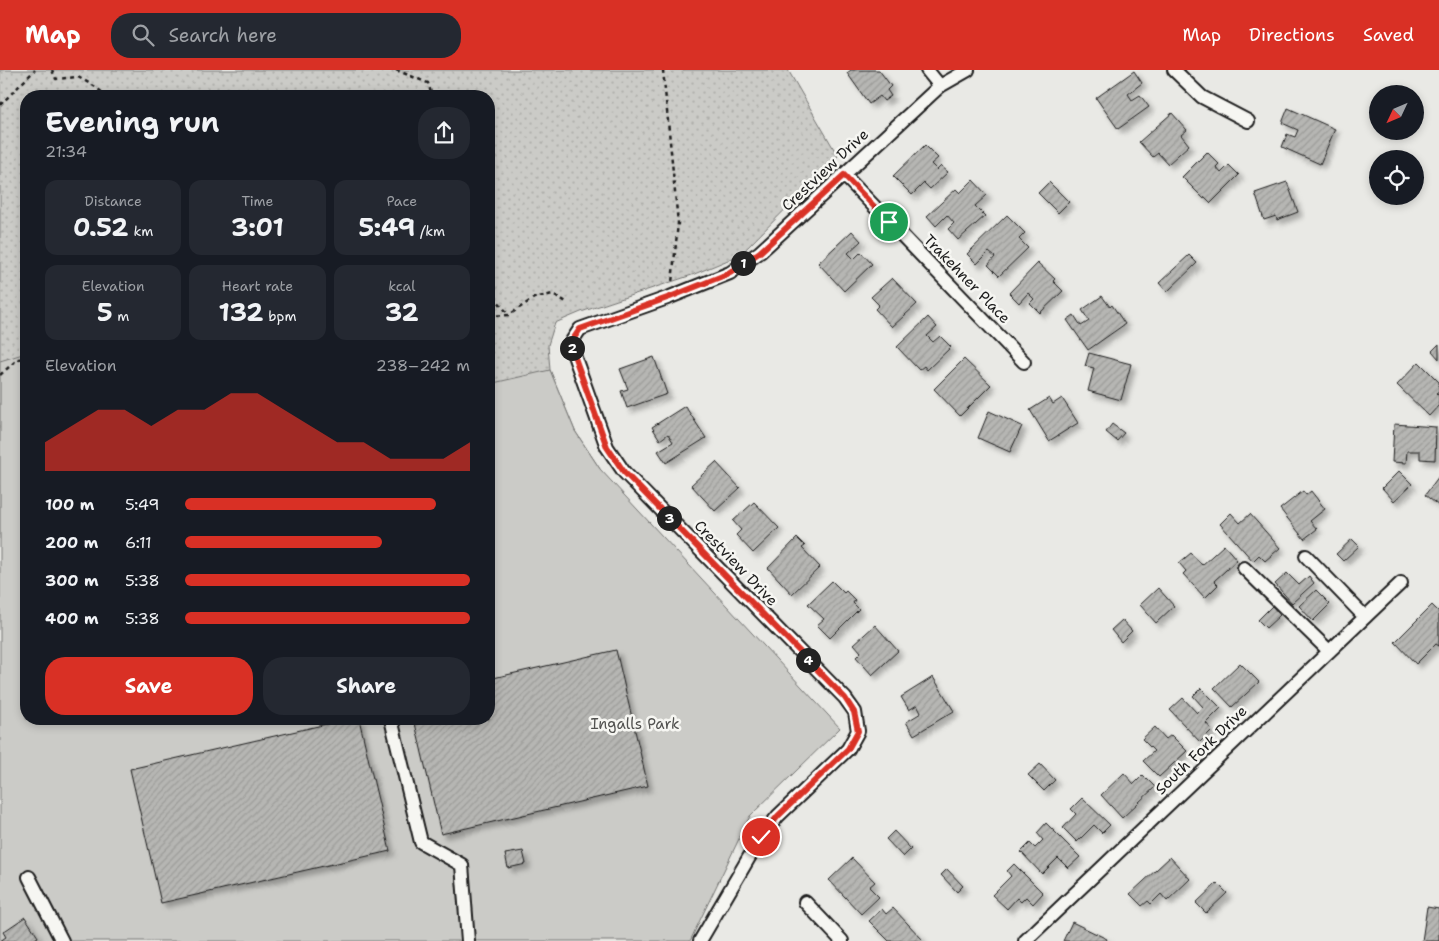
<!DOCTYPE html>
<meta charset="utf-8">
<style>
body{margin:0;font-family:"Shantell Sans",sans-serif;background:#242831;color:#f1f3f6;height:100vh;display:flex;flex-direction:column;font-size:19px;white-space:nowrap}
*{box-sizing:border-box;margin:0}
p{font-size:16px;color:#9ea1a6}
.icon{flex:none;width:28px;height:28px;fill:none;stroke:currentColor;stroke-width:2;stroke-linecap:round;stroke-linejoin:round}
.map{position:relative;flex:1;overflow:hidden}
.panel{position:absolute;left:20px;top:20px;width:475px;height:635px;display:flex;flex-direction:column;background:#171b24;border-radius:20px;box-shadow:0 2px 8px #0003}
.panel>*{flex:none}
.needle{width:32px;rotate:226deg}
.fabs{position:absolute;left:1369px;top:15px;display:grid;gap:10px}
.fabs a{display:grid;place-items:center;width:55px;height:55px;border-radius:50%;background:#171b24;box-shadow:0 2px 8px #0003;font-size:25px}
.pin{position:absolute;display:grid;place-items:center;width:42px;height:42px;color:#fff;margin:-21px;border:2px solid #fff;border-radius:50%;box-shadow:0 1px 5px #0007}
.km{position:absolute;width:25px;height:25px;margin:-12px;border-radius:50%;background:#222;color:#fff;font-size:14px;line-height:25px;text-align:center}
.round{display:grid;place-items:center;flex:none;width:52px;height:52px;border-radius:20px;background:#242831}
.head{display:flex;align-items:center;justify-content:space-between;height:85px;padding:0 25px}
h1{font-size:28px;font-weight:700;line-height:38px}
.figures{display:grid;grid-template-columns:repeat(3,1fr);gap:8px;height:85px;padding:5px 25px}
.figures div{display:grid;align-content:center;border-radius:12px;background:#242831;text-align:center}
.figures b{font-size:25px;font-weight:700}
.figures small{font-size:14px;font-weight:400}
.figures p{font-size:14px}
.chart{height:140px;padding:10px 25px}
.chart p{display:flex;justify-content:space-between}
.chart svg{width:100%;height:90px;margin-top:5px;fill:#d93025;opacity:.7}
.button{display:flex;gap:10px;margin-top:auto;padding:10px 25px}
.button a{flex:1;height:58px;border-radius:20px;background:#d93025;color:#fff;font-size:20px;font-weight:700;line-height:58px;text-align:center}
.button a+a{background:#242831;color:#f1f3f6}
ul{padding:0 25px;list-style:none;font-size:16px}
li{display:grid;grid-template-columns:80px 60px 1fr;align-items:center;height:38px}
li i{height:12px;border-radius:6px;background:#d93025}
header{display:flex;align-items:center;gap:30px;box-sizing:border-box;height:70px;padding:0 25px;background:#d93025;color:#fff}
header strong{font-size:24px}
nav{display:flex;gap:28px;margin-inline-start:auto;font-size:18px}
.search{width:350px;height:45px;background:#242831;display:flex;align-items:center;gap:12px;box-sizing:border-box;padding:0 18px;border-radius:20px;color:#9ea1a6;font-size:19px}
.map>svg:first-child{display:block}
.grass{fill:url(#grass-dots);stroke:#747472}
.green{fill:#cbcbc7;stroke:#747472}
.building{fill:url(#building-hatch);stroke:#1c1c1c;filter:url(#shadow)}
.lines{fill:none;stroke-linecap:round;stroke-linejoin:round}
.minor-casing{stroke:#1c1c1c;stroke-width:16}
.path{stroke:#1c1c1c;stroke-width:2.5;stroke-dasharray:4 4;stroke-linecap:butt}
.minor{stroke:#f6f6f2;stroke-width:12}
.route-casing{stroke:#fff;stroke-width:10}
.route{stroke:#d93025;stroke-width:6}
.labels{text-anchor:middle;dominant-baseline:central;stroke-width:5;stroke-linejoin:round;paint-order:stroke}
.street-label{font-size:15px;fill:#1c1c1c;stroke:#f6f6f2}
.park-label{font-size:15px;fill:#51514f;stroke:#f6f6f2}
</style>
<header>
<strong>Map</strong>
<div class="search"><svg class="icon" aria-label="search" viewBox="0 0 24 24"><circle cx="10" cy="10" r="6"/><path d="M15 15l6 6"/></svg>Search here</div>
<nav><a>Map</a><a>Directions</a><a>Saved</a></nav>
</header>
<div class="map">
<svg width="1439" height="871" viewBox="0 0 1439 871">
<defs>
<pattern id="grass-dots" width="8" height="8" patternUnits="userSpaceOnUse" patternTransform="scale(1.25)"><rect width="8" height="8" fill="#cbcbc7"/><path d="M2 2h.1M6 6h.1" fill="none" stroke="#aeaeaa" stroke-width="1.8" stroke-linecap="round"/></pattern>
<pattern id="building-hatch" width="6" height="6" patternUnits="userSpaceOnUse" patternTransform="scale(1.25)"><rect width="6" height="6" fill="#b6b6b3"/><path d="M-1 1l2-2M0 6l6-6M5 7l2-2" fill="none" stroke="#9c9c99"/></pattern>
<filter id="shadow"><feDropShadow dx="4.5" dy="4.5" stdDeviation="2.5" flood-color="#0004"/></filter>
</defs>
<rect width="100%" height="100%" fill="#e9e9e5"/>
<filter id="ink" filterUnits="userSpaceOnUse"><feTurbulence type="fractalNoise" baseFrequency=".02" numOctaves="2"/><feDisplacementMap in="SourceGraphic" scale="10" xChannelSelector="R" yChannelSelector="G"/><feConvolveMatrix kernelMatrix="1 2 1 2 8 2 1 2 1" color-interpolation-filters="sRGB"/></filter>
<g filter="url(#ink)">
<polygon class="grass" points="0,0 788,0 838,86 740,185 692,205 581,242 555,253 548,275 550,300 575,361 600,399 489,456 489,26 26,26 26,452 0,469"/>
<polygon class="green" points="26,283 26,649 489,649 489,314 550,300 575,361 600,399 840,658 750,746 690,871 0,871 0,291"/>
<g class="building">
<polygon points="851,0 879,0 891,16 887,20 891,26 884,31 880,26 869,34 847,3"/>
<polygon points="1134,1 1142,13 1128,24 1132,30 1140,25 1149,37 1118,59 1096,28"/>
<polygon points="1288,38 1335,59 1320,94 1282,77 1287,64 1295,67 1298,60 1282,53"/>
<polygon points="1172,43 1187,60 1181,65 1189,75 1168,94 1158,83 1153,87 1139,72"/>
<polygon points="925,75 938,88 931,94 937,100 941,96 948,102 930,119 924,113 912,125 893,106"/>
<polygon points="1207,82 1219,94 1216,97 1221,103 1229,95 1239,105 1211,133 1205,127 1204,129 1182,107"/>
<polygon points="973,110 987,125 975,136 985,146 958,170 948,159 954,153 947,145 936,156 927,146 956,119 960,123"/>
<polygon points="1049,112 1069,132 1058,143 1038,123"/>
<polygon points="1287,112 1298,142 1277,150 1276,146 1264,150 1255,123"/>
<polygon points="1007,145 1025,163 1019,169 1028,178 999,206 988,195 995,187 989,182 977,194 967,184"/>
<polygon points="852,161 861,171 848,183 854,189 861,182 872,194 844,221 818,193"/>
<polygon points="1189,185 1197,193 1167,222 1159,213"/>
<polygon points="1038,193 1055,209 1053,211 1063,221 1040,243 1030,233 1034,229 1028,223 1019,233 1009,223"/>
<polygon points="892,208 917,234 892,257 875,239 879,235 871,227"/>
<polygon points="1102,226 1110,237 1112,235 1125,254 1088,280 1067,250 1074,245 1081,256 1089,251 1082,240"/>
<polygon points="928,247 937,257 927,266 933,272 940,266 951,277 927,300 924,296 919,300 897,277"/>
<polygon points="1439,274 1439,289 1432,281"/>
<polygon points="1089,283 1131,294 1121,330 1088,321 1094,298 1085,296"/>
<polygon points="654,287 667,324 627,338 621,321 628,319 620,299"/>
<polygon points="964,289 991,315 960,346 934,319"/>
<polygon points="1419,292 1439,312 1439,321 1436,323 1439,326 1439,335 1429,346 1397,315"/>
<polygon points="1049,328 1053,334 1062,328 1078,353 1049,371 1030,340"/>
<polygon points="685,336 706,368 666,393 658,381 673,372 668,364 660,370 652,357"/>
<polygon points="989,341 1022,356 1010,382 978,368"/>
<polygon points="1112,354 1124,363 1117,371 1106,362"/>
<polygon points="1394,354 1436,357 1435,390 1420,389 1420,381 1407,381 1406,393 1392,392"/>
<polygon points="716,392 740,418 715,441 691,415"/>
<polygon points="1399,401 1412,414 1394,431 1382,418"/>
<polygon points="1439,406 1439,436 1425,425"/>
<polygon points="1303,421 1306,425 1311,421 1325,439 1310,451 1317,459 1304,469 1280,439"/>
<polygon points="754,432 779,458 753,483 736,465 741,460 733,451"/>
<polygon points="1231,443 1240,453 1250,444 1280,478 1265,491 1259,485 1253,491 1220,454"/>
<polygon points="797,468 805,476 802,478 820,497 792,524 768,498"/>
<polygon points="1352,469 1359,476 1343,491 1336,484"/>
<polygon points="1224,475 1237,490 1214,511 1218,515 1205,528 1183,504 1186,501 1179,493 1191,483 1202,495"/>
<polygon points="1287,503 1299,515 1309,506 1314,513 1292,533 1275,514"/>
<polygon points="832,511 844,523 846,521 855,530 853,533 859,539 830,568 817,555 824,549 808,534"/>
<polygon points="1158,518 1174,536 1156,553 1140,535"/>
<polygon points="1316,520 1330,534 1313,551 1299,536"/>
<polygon points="1432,535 1439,542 1439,576 1436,574 1416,594 1395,572"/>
<polygon points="1272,536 1280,545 1266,558 1258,550"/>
<polygon points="1122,550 1132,561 1121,572 1111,560"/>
<polygon points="875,555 898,581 872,605 856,587 861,582 854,574"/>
<polygon points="616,580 648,716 441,764 414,649 489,649 489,609"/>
<polygon points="1240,593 1259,612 1232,637 1214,618"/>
<polygon points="933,607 954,641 914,665 906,652 921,643 917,635 909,640 901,627"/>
<polygon points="1201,618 1221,638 1206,653 1212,660 1200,672 1170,640 1183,628 1197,643 1203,637 1193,626"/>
<polygon points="349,649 359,649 390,781 161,833 130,699"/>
<polygon points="1155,657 1166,669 1171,665 1187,681 1159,707 1143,691 1154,681 1142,669"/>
<polygon points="1040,694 1055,710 1044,721 1028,705"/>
<polygon points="1124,703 1134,714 1143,705 1155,717 1122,748 1101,725"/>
<polygon points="1082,728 1110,755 1102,763 1094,755 1077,772 1063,758 1076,744 1071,739"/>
<polygon points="1046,753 1080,787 1068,798 1058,788 1042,804 1021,782 1030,773 1035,778 1043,770 1037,763"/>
<polygon points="894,761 911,779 903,787 886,769"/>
<polygon points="523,781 526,794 508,798 505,784"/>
<polygon points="1170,787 1190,809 1167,831 1161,824 1151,834 1148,831 1142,836 1130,824"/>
<polygon points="852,788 875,812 869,817 879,827 861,844 829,810"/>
<polygon points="1014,794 1043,823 1033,834 1026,827 1021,832 1017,828 1007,839 992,825 1011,806 1007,801"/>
<polygon points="947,799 963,816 957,822 941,805"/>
<polygon points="1217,813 1227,823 1206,843 1196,833"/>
<polygon points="1427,837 1439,839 1439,871 1422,871"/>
<polygon points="893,838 922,869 920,871 889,871 869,851 882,839 886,844"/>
<polygon points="25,847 38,867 31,871 0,871 6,867 3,862"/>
<polygon points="1072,852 1107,869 1106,871 1063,871"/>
</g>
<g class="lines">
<g class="minor-casing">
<g id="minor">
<polyline points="927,0 940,16"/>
<polyline points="1174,0 1202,27 1248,51"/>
<polyline points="844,105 1024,292"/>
<polyline points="1306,486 1365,547"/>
<polyline points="1244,498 1329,581"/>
<polyline points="391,649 421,772 462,795 468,871"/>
<polyline points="29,807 62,871"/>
<polyline points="805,832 842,871"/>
<polyline points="700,871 761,767 778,746 848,679 858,661 855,642 845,628 624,402 607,377 570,274 580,259 670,227 730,203 760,182 940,16 968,0"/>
<polyline points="1025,871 1401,513"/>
</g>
</g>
<g class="path">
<polyline points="52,0 56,9 78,7 94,16 107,26"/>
<polyline points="396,0 428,13 432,26"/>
<polyline points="663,0 678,153 672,213"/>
<polyline points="0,35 35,0"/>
<polyline points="489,220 509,245"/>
<polyline points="489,246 509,245 534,228 553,224 568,233"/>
<polyline points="0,305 18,289 26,288"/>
</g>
<use href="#minor" class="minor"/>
</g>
</g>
<g class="lines" filter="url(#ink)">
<g class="route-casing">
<polyline id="route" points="761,767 778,746 848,679 858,661 854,642 845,628 624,402 607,377 570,274 580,259 670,227 730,203 760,182 844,105 889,152"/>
</g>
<use href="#route" class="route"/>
</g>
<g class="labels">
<g class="street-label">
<text transform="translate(825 100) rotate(-43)">Crestview Drive</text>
<text transform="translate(967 209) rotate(46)">Trakehner Place</text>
<text transform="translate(736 493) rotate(46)">Crestview Drive</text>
<text transform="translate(1201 680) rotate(-44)">South Fork Drive</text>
</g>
<g class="park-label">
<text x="635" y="654">Ingalls Park</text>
</g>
</g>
</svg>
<div class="fabs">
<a><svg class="needle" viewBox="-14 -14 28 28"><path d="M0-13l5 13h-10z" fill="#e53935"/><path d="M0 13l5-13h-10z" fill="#9ea1a6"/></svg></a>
<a><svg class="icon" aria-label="locate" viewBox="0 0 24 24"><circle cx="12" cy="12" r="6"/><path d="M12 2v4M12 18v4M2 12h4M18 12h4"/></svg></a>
</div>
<div class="pin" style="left:889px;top:152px;background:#1e9e55"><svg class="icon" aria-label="arrive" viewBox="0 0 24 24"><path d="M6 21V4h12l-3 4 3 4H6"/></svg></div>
<div class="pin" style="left:761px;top:767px;background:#d93025"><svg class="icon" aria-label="check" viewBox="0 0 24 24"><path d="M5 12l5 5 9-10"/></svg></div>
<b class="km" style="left:743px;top:193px">1</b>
<b class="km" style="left:572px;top:278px">2</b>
<b class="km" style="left:669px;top:448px">3</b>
<b class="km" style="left:808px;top:590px">4</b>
<section class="panel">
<div class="head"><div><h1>Evening run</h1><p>21:34</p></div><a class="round"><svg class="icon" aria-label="share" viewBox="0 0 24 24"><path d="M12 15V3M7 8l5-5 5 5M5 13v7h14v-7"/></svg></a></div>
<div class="figures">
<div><p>Distance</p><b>0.52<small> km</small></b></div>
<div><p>Time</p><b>3:01</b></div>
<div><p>Pace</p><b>5:49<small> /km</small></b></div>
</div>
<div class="figures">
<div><p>Elevation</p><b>5<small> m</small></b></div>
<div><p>Heart rate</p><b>132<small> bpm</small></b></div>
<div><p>kcal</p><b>32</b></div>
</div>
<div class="chart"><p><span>Elevation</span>238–242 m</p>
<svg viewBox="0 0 160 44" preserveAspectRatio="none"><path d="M0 44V30L10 22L20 14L30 14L40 22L50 14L60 14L70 6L80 6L90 14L100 22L110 30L120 30L130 38L140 38L150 38L160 30V44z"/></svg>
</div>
<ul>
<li><b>100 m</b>5:49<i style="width:88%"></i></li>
<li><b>200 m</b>6:11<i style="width:69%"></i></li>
<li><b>300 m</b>5:38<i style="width:100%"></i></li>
<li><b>400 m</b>5:38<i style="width:100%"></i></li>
</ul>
<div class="button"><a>Save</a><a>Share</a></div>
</section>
</div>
